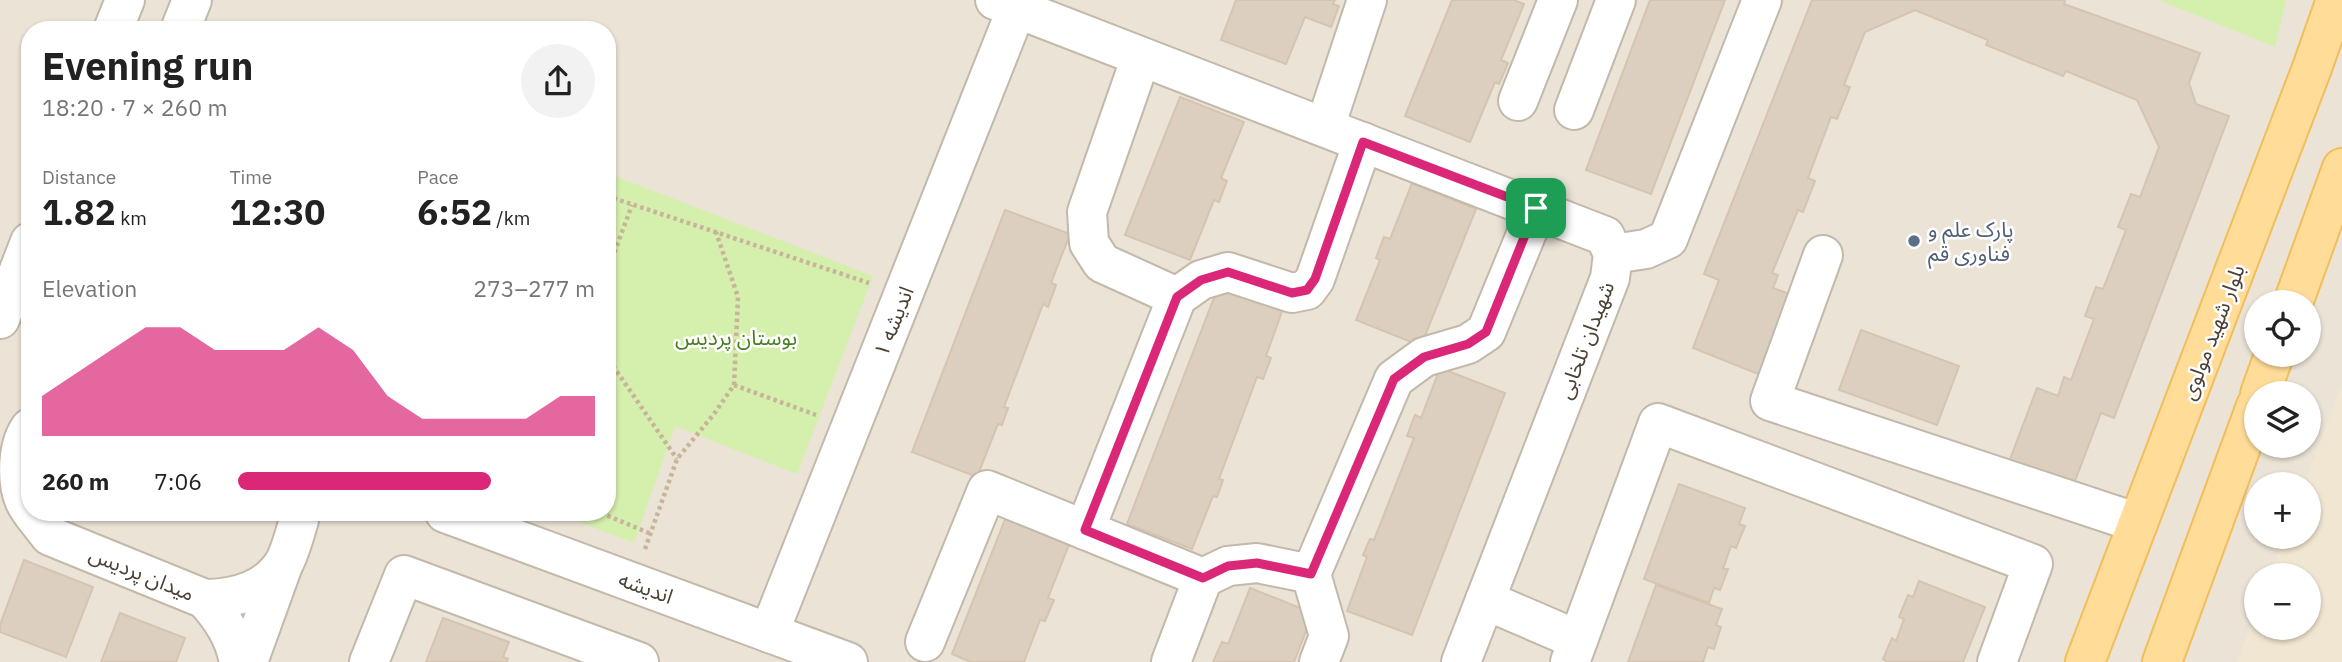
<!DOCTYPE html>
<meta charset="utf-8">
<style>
body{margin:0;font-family:"IBM Plex Sans","Noto Sans Arabic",sans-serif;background:#f2f2f2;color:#222;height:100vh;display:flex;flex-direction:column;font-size:26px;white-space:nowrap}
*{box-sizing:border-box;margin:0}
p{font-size:23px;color:#767676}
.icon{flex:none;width:38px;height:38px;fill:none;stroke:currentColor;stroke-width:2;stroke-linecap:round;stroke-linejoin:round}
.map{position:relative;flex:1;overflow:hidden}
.panel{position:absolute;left:21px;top:21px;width:595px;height:500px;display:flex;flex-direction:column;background:#fff;border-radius:28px;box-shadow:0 2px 5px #0004}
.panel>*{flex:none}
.tools{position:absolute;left:2244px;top:290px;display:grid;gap:14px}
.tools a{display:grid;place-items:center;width:77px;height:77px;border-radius:50%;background:#fff;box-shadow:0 2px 5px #0004;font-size:35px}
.pin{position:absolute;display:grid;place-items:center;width:60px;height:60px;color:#fff;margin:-30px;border-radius:14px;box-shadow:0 4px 10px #0006}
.round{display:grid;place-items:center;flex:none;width:74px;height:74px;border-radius:37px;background:#f2f2f2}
.headline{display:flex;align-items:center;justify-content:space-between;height:119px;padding:0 21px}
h1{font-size:38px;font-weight:800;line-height:52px}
.metrics{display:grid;grid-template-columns:repeat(3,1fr);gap:10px;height:119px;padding:7px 21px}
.metrics div{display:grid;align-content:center}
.metrics b{font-size:35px;font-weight:800}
.metrics small{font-size:19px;font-weight:400}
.metrics p{font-size:19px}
.chart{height:196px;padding:14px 21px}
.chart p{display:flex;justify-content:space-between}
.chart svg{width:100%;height:126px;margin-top:7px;fill:#db2777;opacity:.7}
ul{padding:0 21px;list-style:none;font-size:23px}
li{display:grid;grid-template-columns:112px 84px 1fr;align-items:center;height:52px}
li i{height:18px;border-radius:9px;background:#db2777}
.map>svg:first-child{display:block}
.residential{fill:#ebe3d6;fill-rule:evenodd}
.education{fill:#f1e6d1}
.green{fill:#d5efad}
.building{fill:#dccfc0;stroke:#d5c4af;stroke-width:2}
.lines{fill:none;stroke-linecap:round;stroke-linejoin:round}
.minor-casing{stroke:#c3b9aa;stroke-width:42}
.major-casing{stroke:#f2bd5b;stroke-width:42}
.path{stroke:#c7b499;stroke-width:4.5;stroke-dasharray:3.5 3.5;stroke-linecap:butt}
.minor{stroke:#fff;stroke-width:38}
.major{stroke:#fd9;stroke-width:38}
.route-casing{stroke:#fff;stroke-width:14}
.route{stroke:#db2777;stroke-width:9}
.service-dot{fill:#5c6f8a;stroke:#fff;stroke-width:2.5}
.labels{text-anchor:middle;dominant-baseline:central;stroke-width:5;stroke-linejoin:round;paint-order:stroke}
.service-label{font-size:21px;fill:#4e5e75;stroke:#fff;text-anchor:start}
.street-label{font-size:21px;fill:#4b4236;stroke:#fff}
.park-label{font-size:21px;fill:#497f20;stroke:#fff}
</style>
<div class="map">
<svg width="2342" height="662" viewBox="0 0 2342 662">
<rect width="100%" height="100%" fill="#f6f1e9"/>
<path class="residential" d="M0,0H2342V662H0ZM30,30H607V513H30ZM2256,303H2308V355H2256ZM2256,394H2308V446H2256ZM2256,485H2308V537H2256ZM2256,576H2308V628H2256Z"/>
<polygon class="education" points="2342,384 2342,662 2237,662 2256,611 2256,628 2308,628 2308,576 2269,576 2284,537 2308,537 2308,485 2304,485"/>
<g class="green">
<polygon points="2159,0 2286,0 2275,47"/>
<polygon points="607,173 873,276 797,474 675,426 634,543 556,513 607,513"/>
</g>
<g class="building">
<polygon points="1236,0 1335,0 1333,4 1339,6 1331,27 1305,17 1286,64 1221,40"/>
<polygon points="1452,0 1514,0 1524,4 1501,60 1508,63 1499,84 1495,82 1470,142 1405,116"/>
<polygon points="1650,0 1725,0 1651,194 1586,170"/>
<polygon points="1812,0 2065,0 2064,4 2200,53 2189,83 2196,104 2229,116 2114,418 2101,413 2073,486 2009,462 2037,388 2058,396 2064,377 2071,380 2094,319 2085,316 2096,287 2103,289 2126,230 2118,227 2131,194 2140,197 2159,147 2137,100 2066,71 2063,76 1986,45 1988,40 1915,10 1865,32 1844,85 1850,87 1837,119 1831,117 1808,178 1815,181 1803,212 1798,210 1772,273 1778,275 1773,288 1795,296 1763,376 1693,348 1719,280 1704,274"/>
<polygon points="1180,97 1244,122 1221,178 1227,181 1219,202 1214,200 1190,260 1125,235"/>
<polygon points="1412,183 1476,209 1421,346 1356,320 1380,260 1376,258 1384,237 1390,239"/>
<polygon points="1005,210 1070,234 1051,283 1056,285 1048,307 1043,304 1004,407 1008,408 1002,425 998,424 977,477 912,452"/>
<polygon points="1220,282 1284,306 1266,356 1271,358 1263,379 1257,377 1219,479 1223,480 1217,497 1213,496 1192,549 1127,524"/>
<polygon points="1861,330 1959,366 1937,425 1839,390"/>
<polygon points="1440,368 1505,393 1412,635 1347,611 1367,557 1363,555 1370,539 1374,540 1414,438 1407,436 1415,415 1421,418"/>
<polygon points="1679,484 1745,508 1739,524 1745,526 1736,548 1731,546 1723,569 1728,569 1720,590 1714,588 1709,603 1644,579"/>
<polygon points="1006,517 1070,542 1048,598 1054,600 1045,621 1040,620 1024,662 971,662 952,654"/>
<polygon points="24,560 93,587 66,657 0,632 0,625"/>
<polygon points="1919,581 1985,607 1963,662 1888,662 1883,659 1892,638 1896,641 1904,619 1899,617 1908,595 1913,597"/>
<polygon points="1656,585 1722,609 1716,625 1721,627 1714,649 1708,647 1703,662 1628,662"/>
<polygon points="1250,588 1313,613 1294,662 1213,662 1222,642 1228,644"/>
<polygon points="120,613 185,638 176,662 101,662"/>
<polygon points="443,618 509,642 503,657 508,659 507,662 426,662"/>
</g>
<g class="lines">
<g class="minor-casing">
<g id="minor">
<polyline points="995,0 1605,236 1613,254 1610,278 1461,662"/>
<polyline points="113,30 125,0"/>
<polyline points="180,30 192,0"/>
<polyline points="1141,57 1087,212 1089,243 1102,263 1177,297"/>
<polyline points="1518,101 1558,0"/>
<polyline points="1574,110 1616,0"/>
<polyline points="1325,127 1367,0"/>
<polyline points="1613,254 1646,249 1668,239 1762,0"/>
<polyline points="1823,255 1770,401 2138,523"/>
<polyline points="0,319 30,242"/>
<path d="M30,428C16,447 15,491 30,510"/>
<path d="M32,513L50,536L205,599C235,599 269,590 285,561C291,549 295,533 299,520V513"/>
<polyline points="445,513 848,662"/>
<polyline points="1085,530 1177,297 1201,280 1228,272 1292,293 1307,290 1315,279 1363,142"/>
<polyline points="1311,574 1329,636 1319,662"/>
<path d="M205,599C222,618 234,636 239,662"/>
<polyline points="1485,600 1578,640"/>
<polyline points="769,633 1020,0"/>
<polyline points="925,642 987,490 1203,578"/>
<polyline points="248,662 283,565"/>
<polyline points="369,662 404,575 639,662"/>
<polyline points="1171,662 1203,578 1228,566 1257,563 1311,574 1394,379 1424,357 1468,344 1486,332 1537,208"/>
<polyline points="1570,662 1658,423 2033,564 1997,662"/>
</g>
</g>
<g class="major-casing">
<g id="major">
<polyline points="2293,303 2342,168"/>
<polyline points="2260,394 2274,355"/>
<polyline points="2085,662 2312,68 2336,0"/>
<polyline points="2162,662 2256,406"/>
</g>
</g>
<g class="path">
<polyline points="607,196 869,283"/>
<polyline points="607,272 632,205"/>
<polyline points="607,319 612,324 607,364"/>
<polyline points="609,360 677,459"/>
<polyline points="734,385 816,415"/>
<polyline points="601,513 649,533"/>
<polyline points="645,549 677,459 714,414 734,385 738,297 716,232"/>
</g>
<use href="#minor" class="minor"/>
<use href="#major" class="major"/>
</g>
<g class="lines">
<g class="route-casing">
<polygon id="route" points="1363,142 1536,208 1486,332 1468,344 1424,357 1394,379 1311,574 1257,563 1228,566 1203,578 1085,530 1177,297 1201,280 1228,272 1292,293 1307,290 1315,279"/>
</g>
<use href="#route" class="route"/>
</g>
<circle class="service-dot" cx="1914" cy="241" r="7"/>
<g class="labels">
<g class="service-label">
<text x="1928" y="229">پارک علم و<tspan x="1928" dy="24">فناوری قم</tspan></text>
</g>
<g class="street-label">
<text transform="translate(893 321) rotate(-68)">اندیشه ۱</text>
<text transform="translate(2212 332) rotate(-69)">بلوار شهید مولوی</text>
<text transform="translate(1585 340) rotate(-69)">شهیدان تلخابی</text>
<text transform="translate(142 573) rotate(22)">ميدان پرديس</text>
<text transform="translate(646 587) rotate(20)">انديشه</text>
</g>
<g class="park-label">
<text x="736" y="337">بوستان پردیس</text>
</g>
</g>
</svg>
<div class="tools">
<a><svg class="icon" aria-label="locate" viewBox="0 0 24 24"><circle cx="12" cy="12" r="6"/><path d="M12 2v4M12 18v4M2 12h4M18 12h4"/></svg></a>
<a><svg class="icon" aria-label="layers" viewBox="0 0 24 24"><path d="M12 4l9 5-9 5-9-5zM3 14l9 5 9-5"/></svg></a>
<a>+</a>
<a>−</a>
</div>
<div class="pin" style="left:1536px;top:208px;background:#1e9e55"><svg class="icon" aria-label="arrive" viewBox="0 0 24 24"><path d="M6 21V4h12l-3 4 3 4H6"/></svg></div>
<section class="panel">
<div class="headline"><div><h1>Evening run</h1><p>18:20 · 7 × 260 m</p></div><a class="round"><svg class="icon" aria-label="share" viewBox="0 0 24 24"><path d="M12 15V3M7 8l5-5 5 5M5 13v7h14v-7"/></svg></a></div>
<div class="metrics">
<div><p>Distance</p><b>1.82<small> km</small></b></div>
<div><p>Time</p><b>12:30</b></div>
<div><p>Pace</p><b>6:52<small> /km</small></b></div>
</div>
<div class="chart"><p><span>Elevation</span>273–277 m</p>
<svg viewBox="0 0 160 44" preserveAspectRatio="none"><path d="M0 44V30L10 22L20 14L30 6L40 6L50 14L60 14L70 14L80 6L90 14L100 30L110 38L120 38L130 38L140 38L150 30L160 30V44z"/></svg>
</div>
<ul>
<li><b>260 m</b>7:06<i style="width:71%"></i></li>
</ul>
</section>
</div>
